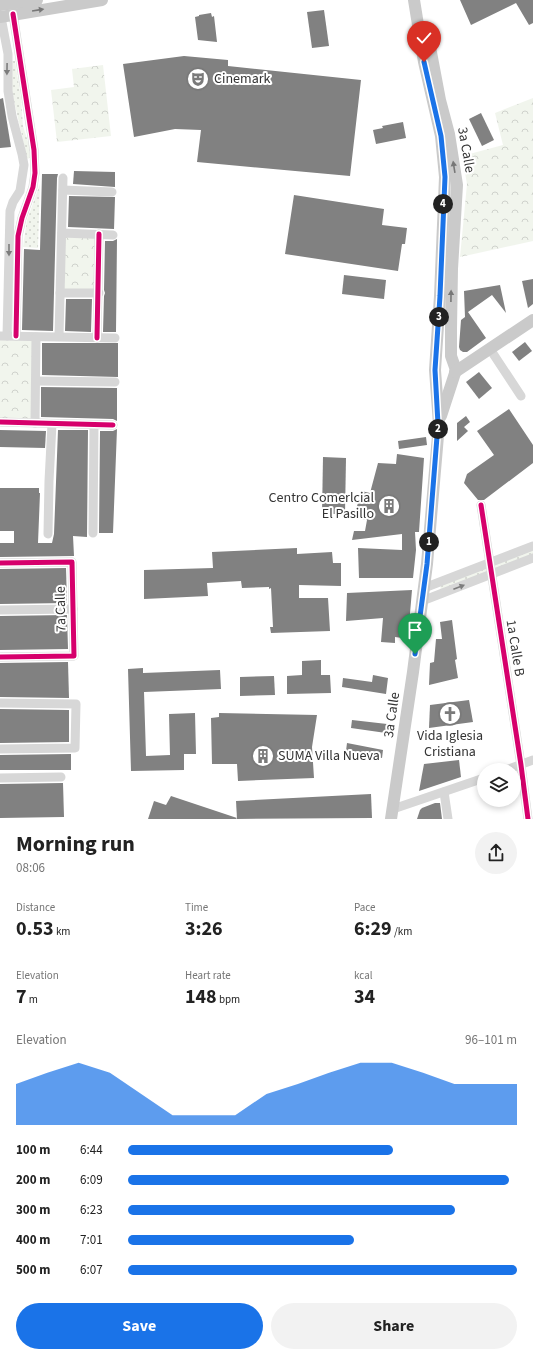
<!DOCTYPE html>
<meta charset="utf-8">
<style>
body{margin:0;font-family:"Source Sans 3",sans-serif;background:#f2f2f2;color:#222;height:100vh;display:flex;flex-direction:column;font-size:15px;white-space:nowrap}
*{box-sizing:border-box;margin:0}
p{font-size:13px;color:#767676}
.icon{flex:none;width:22px;height:22px;fill:none;stroke:currentColor;stroke-width:2;stroke-linecap:round;stroke-linejoin:round}
.map{position:relative;height:819px;overflow:hidden}
.side{display:flex;flex-direction:column;background:#fff;flex:1}
.side>*{flex:none}
.buttons{position:absolute;left:477px;top:763px;display:grid;gap:8px}
.buttons a{display:grid;place-items:center;width:44px;height:44px;border-radius:50%;background:#fff;box-shadow:0 2px 6px #0003;font-size:20px}
.pin{position:absolute;display:grid;place-items:center;width:34px;height:34px;color:#fff;margin:-41px -17px;border-radius:50% 50% 50% 0;rotate:-45deg;box-shadow:0 0 4px #0007}
.pin .icon{rotate:45deg}
.km{position:absolute;width:20px;height:20px;margin:-10px;border-radius:50%;background:#222;color:#fff;font-size:11px;line-height:20px;text-align:center}
.round{display:grid;place-items:center;flex:none;width:42px;height:42px;border-radius:21px;background:#f2f2f2}
.headline{display:flex;align-items:center;justify-content:space-between;height:68px;padding:0 16px}
h1{font-size:22px;font-weight:700;line-height:30px}
.metrics{display:grid;grid-template-columns:repeat(3,1fr);gap:6px;height:68px;padding:4px 16px}
.metrics div{display:grid;align-content:center}
.metrics b{font-size:20px;font-weight:700}
.metrics small{font-size:11px;font-weight:400}
.metrics p{font-size:11px}
.chart{height:112px;padding:8px 16px}
.chart p{display:flex;justify-content:space-between}
.chart svg{width:100%;height:72px;margin-top:4px;fill:#1a73e8;opacity:.7}
.button{display:flex;gap:8px;margin-top:auto;padding:8px 16px}
.button a{flex:1;height:46px;border-radius:24px;background:#1a73e8;color:#fff;font-size:16px;font-weight:700;line-height:46px;text-align:center}
.button a+a{background:#f2f2f2;color:#222}
ul{padding:0 16px;list-style:none;font-size:13px}
li{display:grid;grid-template-columns:64px 48px 1fr;align-items:center;height:30px}
li i{height:10px;border-radius:5px;background:#1a73e8}
.map>svg:first-child{display:block}
.grass{fill:url(#grass-dots)}
.park{fill:url(#park-crowns)}
.building{fill:#818181}
.lines{fill:none;stroke-linecap:round;stroke-linejoin:round}
.minor{stroke:#d7d7d7;stroke-width:9}
.major{stroke:#cacaca;stroke-width:12}
.cycleway-casing{stroke:#fff;stroke-width:8}
.cycleway{stroke:#d6006c;stroke-width:5}
.oneway{fill:#777}
.oneway2{fill:#7d7d7d}
.route-casing{stroke:#fff;stroke-width:8}
.route{stroke:#1a73e8;stroke-width:5}
.labels{text-anchor:middle;dominant-baseline:central;stroke-width:4;stroke-linejoin:round;paint-order:stroke}
.poi-label{font-size:14px;fill:#333;stroke:#fff;text-anchor:start}
.street-label{font-size:14px;fill:#333;stroke:#fff}
</style>
<div class="map">
<svg width="533" height="819" viewBox="0 0 533 819">
<defs>
<pattern id="grass-dots" width="8" height="8" patternUnits="userSpaceOnUse"><rect width="8" height="8" fill="#f1f5ed"/><path d="M2 2h.1M6 6h.1" fill="none" stroke="#cfd2cc" stroke-width="1.8" stroke-linecap="round"/></pattern>
<pattern id="park-crowns" width="20" height="18" patternUnits="userSpaceOnUse"><rect width="20" height="18" fill="#f1f5ed"/><path d="M2 6a3 3 0 1 1 6 0M12 15a3 3 0 1 1 6 0" fill="none" stroke="#cfd2cc"/></pattern>
</defs>
<rect width="100%" height="100%" fill="#fff"/>
<g class="grass">
<polygon points="12,61 15,61 21,98 23,126 29,145 30,157 28,159 27,158 12,92"/>
<polygon points="40,184 38,248 23,247 27,220"/>
<polygon points="533,546 533,558 440,594 441,582"/>
</g>
<g class="park">
<polygon points="103,65 111,136 57,142 51,90 74,87 72,69"/>
<polygon points="533,98 533,241 460,257 467,184 462,156 503,145 495,113"/>
<polygon points="65,237 97,238 95,291 64,290"/>
<polygon points="0,340 33,341 31,419 0,418"/>
</g>
<g class="building">
<polygon points="460,0 533,0 533,23 529,25 516,3 471,25"/>
<polygon points="324,10 329,46 312,48 307,12"/>
<polygon points="211,13 212,17 214,16 217,42 198,40 195,17 199,16 199,15"/>
<polygon points="184,56 228,60 228,66 361,80 350,176 197,162 201,130 175,129 134,137 123,64"/>
<polygon points="3,98 11,147 0,148 0,99"/>
<polygon points="481,113 494,140 482,146 469,119"/>
<polygon points="403,122 406,138 376,144 373,130 383,128 382,126"/>
<polygon points="74,171 115,172 115,187 73,184"/>
<polygon points="42,174 58,174 57,178 53,331 22,330 24,249 40,250"/>
<polygon points="294,195 384,209 382,225 407,228 405,244 402,244 398,271 285,254"/>
<polygon points="69,196 115,197 114,229 68,227"/>
<polygon points="117,239 116,332 103,332 104,296 105,293 104,290 105,241 113,241"/>
<polygon points="344,275 386,280 384,299 342,294"/>
<polygon points="533,279 533,304 528,308 522,281"/>
<polygon points="500,285 506,313 492,295 468,312 486,338 467,352 463,352 460,350 459,347 461,320 465,317 464,291"/>
<polygon points="66,299 92,299 91,332 65,331"/>
<polygon points="525,342 532,351 519,361 512,352"/>
<polygon points="42,343 118,343 118,377 42,375"/>
<polygon points="479,372 492,388 479,399 466,382"/>
<polygon points="41,387 117,388 117,421 113,419 41,417"/>
<polygon points="509,409 533,445 533,463 484,500 478,500 464,483 467,474 494,455 477,431"/>
<polygon points="466,416 470,422 464,427 468,431 457,441 457,423"/>
<polygon points="117,429 113,533 99,533 100,431 113,431"/>
<polygon points="0,430 46,431 45,448 0,447"/>
<polygon points="58,430 88,430 87,537 73,536 74,556 0,557 0,543 14,543 14,531 0,531 0,488 39,488 39,493 40,493 38,543 52,543 54,534"/>
<polygon points="426,437 427,445 399,449 398,441"/>
<polygon points="397,454 424,458 419,532 415,532 416,550 413,578 359,578 358,548 402,550 402,534 352,540 354,531 365,531 367,520 354,518 361,491 370,493 378,463 396,464"/>
<polygon points="323,457 346,458 345,514 322,514"/>
<polygon points="297,548 297,554 332,552 333,563 341,563 341,586 299,585 299,598 328,598 330,631 271,633 270,627 273,627 271,588 269,589 269,587 242,588 241,581 207,583 208,596 144,599 144,570 213,568 212,552"/>
<polygon points="66,568 67,603 0,604 0,569"/>
<polygon points="412,590 409,625 403,624 402,638 395,637 395,643 381,642 383,618 346,621 347,593"/>
<polygon points="67,615 68,649 0,650 0,616"/>
<polygon points="452,620 457,659 455,660 458,678 429,685 430,663 434,662 436,639 442,639 440,622"/>
<polygon points="321,660 321,675 330,675 331,693 287,694 287,676 302,675 302,661"/>
<polygon points="68,662 69,698 0,697 0,663"/>
<polygon points="143,668 143,673 220,670 221,689 144,692 146,756 170,755 169,714 195,713 196,754 184,754 184,770 131,771 128,669"/>
<polygon points="373,675 388,678 386,694 342,687 343,678 372,682"/>
<polygon points="274,676 275,695 240,696 240,677"/>
<polygon points="469,700 473,722 429,728 430,705"/>
<polygon points="0,709 69,710 69,742 0,743"/>
<polygon points="219,713 317,715 312,747 314,778 238,781 237,764 212,764 211,718 219,717"/>
<polygon points="352,720 387,724 386,733 351,728"/>
<polygon points="347,743 383,750 382,758 346,751"/>
<polygon points="71,754 71,770 0,770 0,755"/>
<polygon points="459,760 461,777 419,791 424,764"/>
<polygon points="63,783 64,817 0,818 0,784"/>
<polygon points="371,794 372,818 237,819 236,801"/>
<polygon points="171,796 237,818 236,819 148,819 154,801 166,805"/>
<polygon points="435,803 440,803 442,819 417,819 420,810 422,808"/>
</g>
<g class="lines">
<g class="minor">
<polyline points="13,14 34,150 35,173 33,187 22,218 18,236 16,336"/>
<polyline points="1,17 8,54 8,91 12,116 22,154 24,165 20,191 13,202 10,211 7,336"/>
<polyline points="63,190 112,192"/>
<polyline points="62,233 113,235"/>
<polyline points="60,293 99,293"/>
<polyline points="0,336 115,338"/>
<polyline points="59,336 63,178"/>
<polyline points="97,338 99,234"/>
<polyline points="490,349 521,396"/>
<polyline points="36,381 115,382"/>
<polyline points="0,422 113,425"/>
<polyline points="35,423 36,337"/>
<polyline points="481,505 521,765 528,819"/>
<polyline points="93,533 94,425"/>
<polyline points="48,534 49,481 52,424"/>
<polyline points="0,563 72,562 74,656 0,657"/>
<polyline points="424,588 533,546"/>
<polyline points="422,601 533,558"/>
<polyline points="0,610 73,609"/>
<polyline points="0,703 76,704 75,748 0,749"/>
<polyline points="506,770 533,760"/>
<polyline points="0,778 61,777"/>
<polyline points="444,792 448,819"/>
<polyline points="393,809 484,778"/>
</g>
<g class="major">
<polyline points="0,5 37,0"/>
<polyline points="0,17 102,0"/>
<polyline points="427,31 440,100 449,134 457,185 452,269 451,328 451,356 456,370 441,416"/>
<polyline points="455,372 533,320"/>
<polyline points="391,819 413,672 427,564 439,424 435,370 440,296 445,177 441,136 424,62 414,0"/>
</g>
<g class="cycleway-casing">
<g id="cycleway">
<polyline points="13,14 34,150 35,173 33,187 22,218 18,236 16,336"/>
<polyline points="97,338 99,234"/>
<polyline points="0,422 113,425"/>
<polyline points="481,505 521,765 528,819"/>
<polyline points="0,563 72,562 74,656 0,657"/>
</g>
</g>
<use href="#cycleway" class="cycleway"/>
</g>
<defs><path id="oneway-solid" d="M-6-.8H1V-3.2L6.5 0L1 3.2V.8H-6Z"/></defs>
<g class="oneway">
<use href="#oneway-solid" transform="translate(38 10) rotate(-9)"/>
<use href="#oneway-solid" transform="translate(454 167) rotate(-99)"/>
<use href="#oneway-solid" transform="translate(451 296) rotate(-89)"/>
</g>
<g class="oneway2">
<use href="#oneway-solid" transform="translate(7 69) rotate(91)"/>
<use href="#oneway-solid" transform="translate(9 250) rotate(90)"/>
<use href="#oneway-solid" transform="translate(459 587) rotate(-21)"/>
</g>
<g class="lines">
<g class="route-casing">
<polyline id="route" points="415,654 427,564 438,424 435,370 440,296 445,177 441,136 424,62"/>
</g>
<use href="#route" class="route"/>
</g>
<defs>
<g id="theatre-ring" transform="scale(1.15)"><circle r="9.5" fill="#fff" stroke="#7a7a7a" stroke-width="1.5"/><path d="M-5-5.5Q0-4 5-5.5V0Q5 5 0 6Q-5 5-5 0ZM-3.3-2.5H-1v1.5H-3.3ZM1-2.5H3.3v1.5H1ZM-2.8 1Q0 5.5 2.8 1Z" fill="#7a7a7a"/></g>
<g id="building-ring" transform="scale(1.15)"><circle r="9.5" fill="#fff" stroke="#7a7a7a" stroke-width="1.5"/><path d="M-4-6H4V6H1V3H-1V6H-4ZM-2.5-4.3h1.7v1.8h-1.7ZM.8-4.3h1.7v1.8H.8ZM-2.5-1h1.7V.8h-1.7ZM.8-1h1.7V.8H.8Z" fill="#7a7a7a"/></g>
<g id="church-ring" transform="scale(1.15)"><circle r="9.5" fill="#fff" stroke="#7a7a7a" stroke-width="1.5"/><path d="M-1.2-6h2.4v3.5h3.3v2.4h-3.3V6h-2.4V-.1h-3.3v-2.4h3.3Z" fill="#7a7a7a"/></g>
</defs>
<g fill-rule="evenodd">
<use href="#theatre-ring" x="198" y="79"/>
<use href="#building-ring" x="389" y="506"/>
<use href="#church-ring" x="450" y="714"/>
<use href="#building-ring" x="263" y="756"/>
</g>
<g class="labels">
<g class="poi-label">
<text x="214" y="79">Cinemark</text>
<text x="374" y="498" text-anchor="end">Centro Comerlcial<tspan x="374" dy="16">El Pasillo</tspan></text>
<text x="450" y="736" text-anchor="middle">Vida Iglesia<tspan x="450" dy="16">Cristiana</tspan></text>
<text x="278" y="756">SUMA Villa Nueva</text>
</g>
<g class="street-label">
<text transform="translate(466 150) rotate(80)">3a Calle</text>
<text transform="translate(61 609) rotate(-91)">7a Calle</text>
<text transform="translate(515 648) rotate(81)">1a Calle B</text>
<text transform="translate(392 715) rotate(-82)">3a Calle</text>
</g>
</g>
</svg>
<div class="buttons">
<a><svg class="icon" aria-label="layers" viewBox="0 0 24 24"><path d="M12 4l9 5-9 5-9-5zM3 14l9 5 9-5"/></svg></a>
</div>
<div class="pin" style="left:415px;top:654px;background:#1e9e55"><svg class="icon" aria-label="arrive" viewBox="0 0 24 24"><path d="M6 21V4h12l-3 4 3 4H6"/></svg></div>
<div class="pin" style="left:424px;top:62px;background:#d93025"><svg class="icon" aria-label="check" viewBox="0 0 24 24"><path d="M5 12l5 5 9-10"/></svg></div>
<b class="km" style="left:429px;top:542px">1</b>
<b class="km" style="left:438px;top:429px">2</b>
<b class="km" style="left:439px;top:317px">3</b>
<b class="km" style="left:443px;top:204px">4</b>
</div>
<section class="side">
<div class="headline"><div><h1>Morning run</h1><p>08:06</p></div><a class="round"><svg class="icon" aria-label="share" viewBox="0 0 24 24"><path d="M12 15V3M7 8l5-5 5 5M5 13v7h14v-7"/></svg></a></div>
<div class="metrics">
<div><p>Distance</p><b>0.53<small> km</small></b></div>
<div><p>Time</p><b>3:26</b></div>
<div><p>Pace</p><b>6:29<small> /km</small></b></div>
</div>
<div class="metrics">
<div><p>Elevation</p><b>7<small> m</small></b></div>
<div><p>Heart rate</p><b>148<small> bpm</small></b></div>
<div><p>kcal</p><b>34</b></div>
</div>
<div class="chart"><p><span>Elevation</span>96–101 m</p>
<svg viewBox="0 0 160 44" preserveAspectRatio="none"><path d="M0 44V19L10 12L20 6L30 12L40 25L50 38L60 38L70 38L80 25L90 19L100 12L110 6L120 6L130 12L140 19L150 19L160 19V44z"/></svg>
</div>
<ul>
<li><b>100 m</b>6:44<i style="width:68%"></i></li>
<li><b>200 m</b>6:09<i style="width:98%"></i></li>
<li><b>300 m</b>6:23<i style="width:84%"></i></li>
<li><b>400 m</b>7:01<i style="width:58%"></i></li>
<li><b>500 m</b>6:07<i style="width:100%"></i></li>
</ul>
<div class="button"><a>Save</a><a>Share</a></div>
</section>
